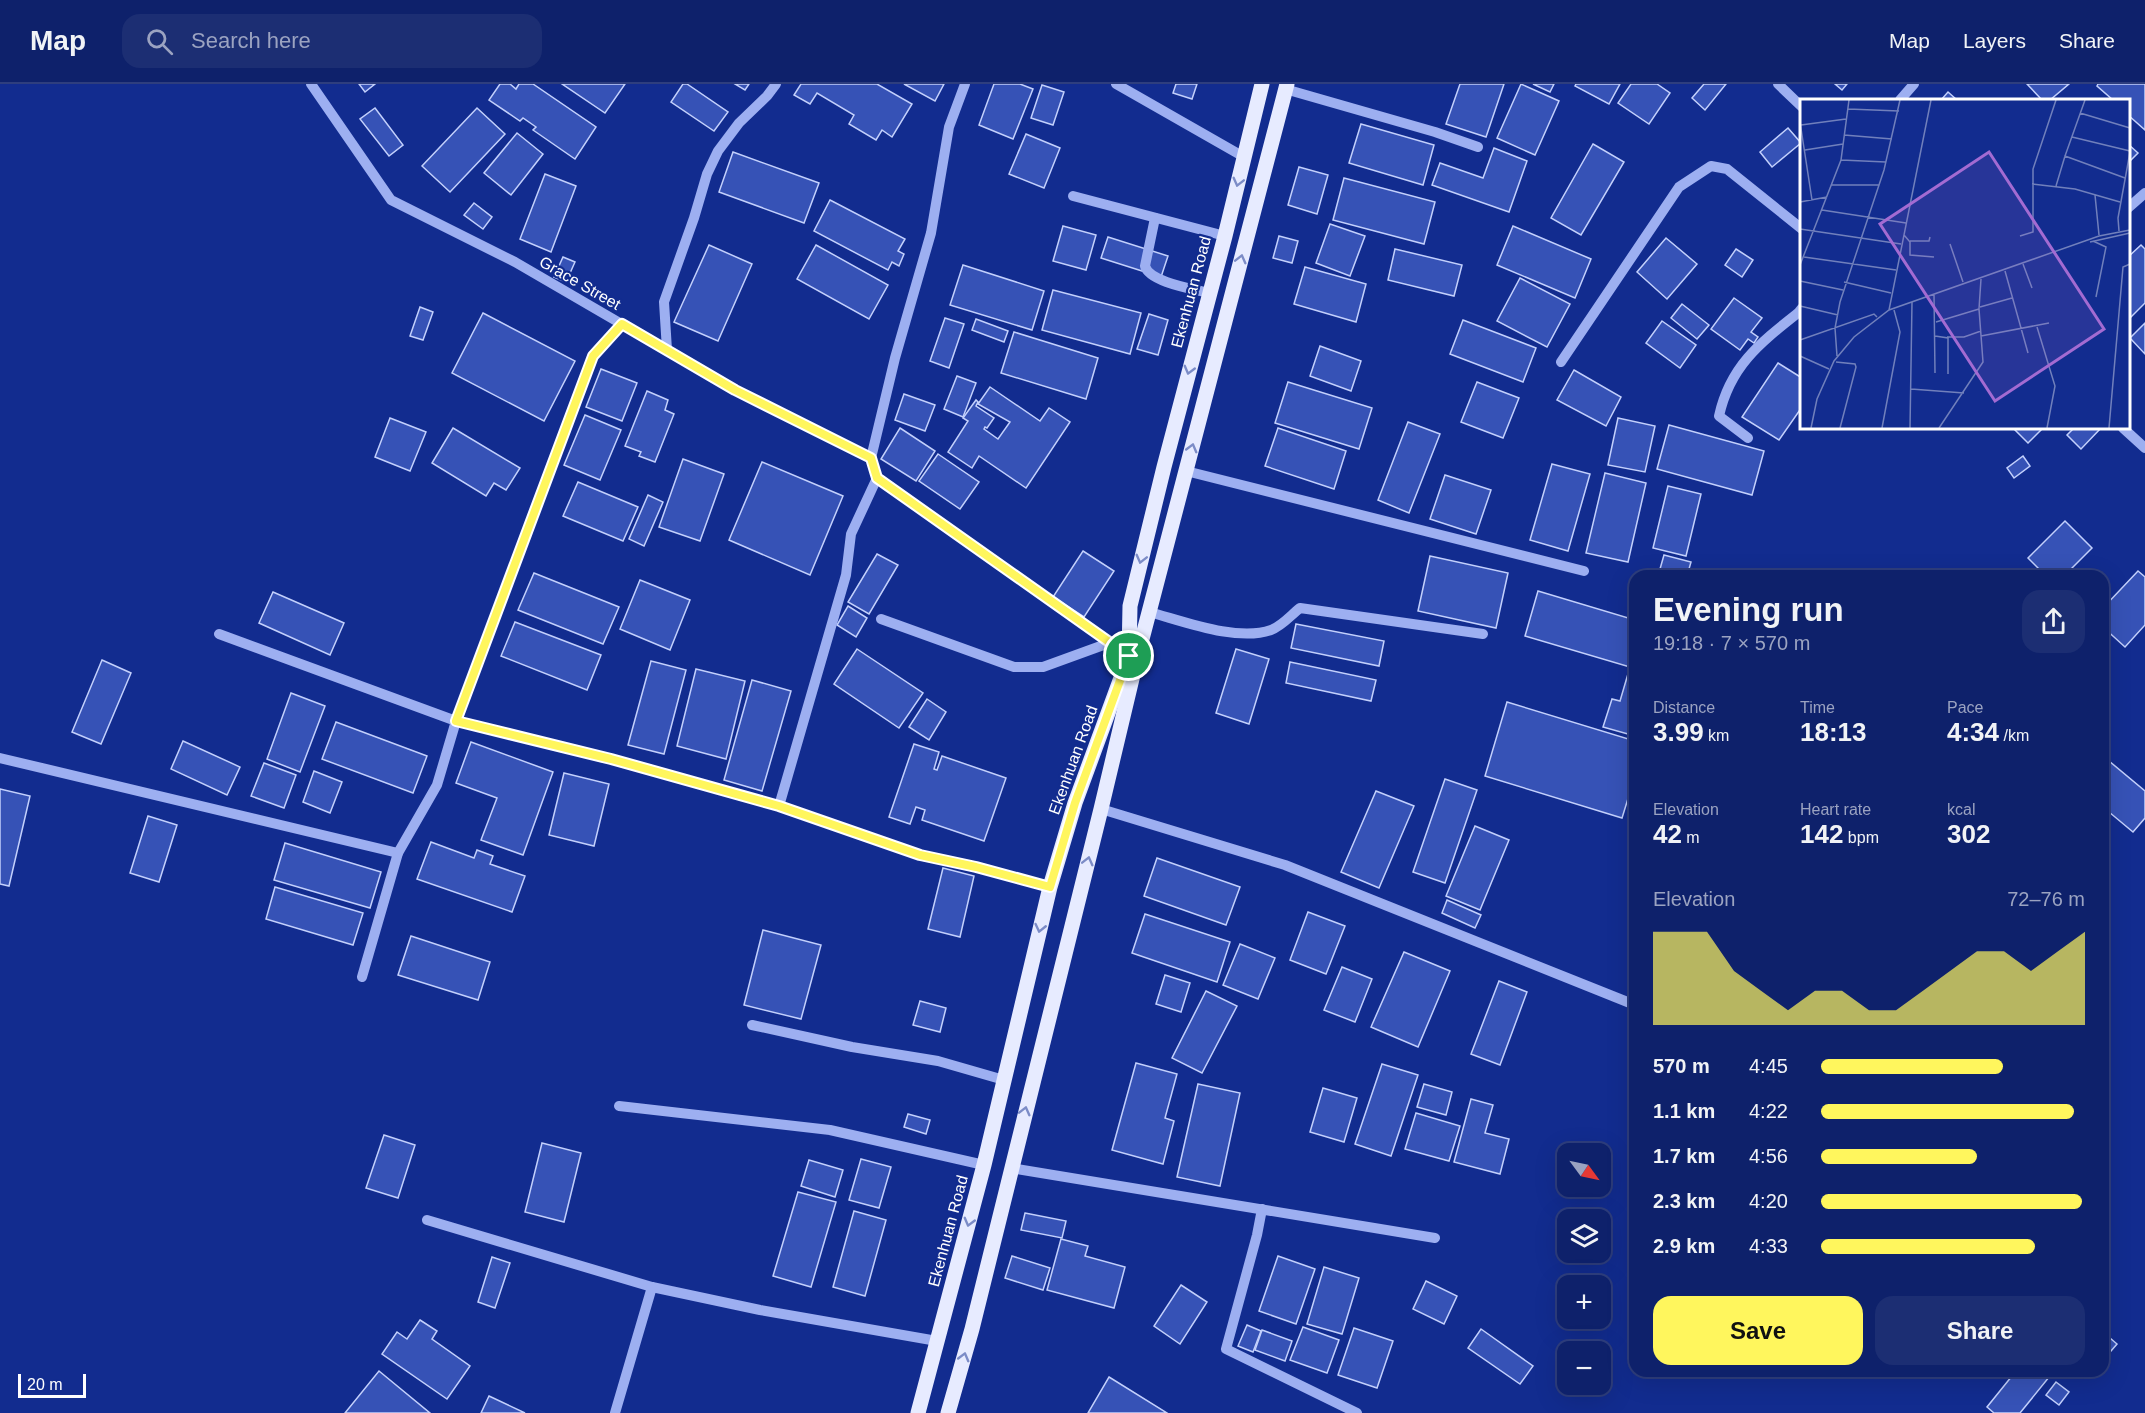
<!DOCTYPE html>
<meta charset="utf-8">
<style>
body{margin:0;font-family:Helvetica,sans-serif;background:#1c2e73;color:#f1f3f6;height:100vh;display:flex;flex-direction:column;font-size:22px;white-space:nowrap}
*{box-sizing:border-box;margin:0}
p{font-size:20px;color:#9ba3c1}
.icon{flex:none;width:33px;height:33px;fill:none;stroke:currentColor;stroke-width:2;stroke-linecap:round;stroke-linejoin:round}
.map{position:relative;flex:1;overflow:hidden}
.sheet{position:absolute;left:1629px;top:486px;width:480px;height:807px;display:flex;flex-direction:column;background:#0e216b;border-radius:18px;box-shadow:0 6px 24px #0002,0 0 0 2px #2e3e7e}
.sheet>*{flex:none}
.needle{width:39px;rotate:123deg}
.fabs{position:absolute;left:1557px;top:1059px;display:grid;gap:12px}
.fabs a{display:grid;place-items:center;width:54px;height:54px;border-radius:12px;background:#0e216b;box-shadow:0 6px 24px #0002,0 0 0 2px #2e3e7e;font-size:30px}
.scale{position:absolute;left:18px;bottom:15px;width:68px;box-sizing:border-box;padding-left:6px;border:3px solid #fff;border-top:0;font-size:16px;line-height:21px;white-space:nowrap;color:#fff;-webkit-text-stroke:4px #122c8f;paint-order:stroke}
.pin{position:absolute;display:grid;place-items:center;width:51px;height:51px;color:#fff;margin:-26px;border:3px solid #fff;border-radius:50%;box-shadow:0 2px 6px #0007}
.round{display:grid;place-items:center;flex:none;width:63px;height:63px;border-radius:18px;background:#1c2e73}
.head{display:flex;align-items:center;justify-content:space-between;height:102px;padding:0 24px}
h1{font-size:33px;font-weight:700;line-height:45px}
.stats{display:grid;grid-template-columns:repeat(3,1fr);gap:9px;height:102px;padding:6px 24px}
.stats div{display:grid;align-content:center}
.stats b{font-size:26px;font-weight:700}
.stats small{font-size:16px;font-weight:400}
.stats p{font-size:16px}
.chart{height:168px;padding:12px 24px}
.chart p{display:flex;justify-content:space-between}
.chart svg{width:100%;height:108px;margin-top:6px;fill:#fff65d;opacity:.7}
.cta{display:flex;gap:12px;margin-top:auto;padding:12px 24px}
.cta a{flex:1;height:69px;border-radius:18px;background:#fff65d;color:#111;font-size:24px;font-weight:700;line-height:69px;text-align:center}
.cta a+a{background:#1c2e73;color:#f1f3f6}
ul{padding:0 24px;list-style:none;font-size:20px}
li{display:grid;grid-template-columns:96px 72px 1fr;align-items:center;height:45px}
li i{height:15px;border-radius:8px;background:#fff65d}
header{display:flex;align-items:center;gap:36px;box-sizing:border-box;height:84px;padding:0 30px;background:#0e216b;border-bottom:2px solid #2e3e7e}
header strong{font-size:28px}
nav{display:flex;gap:33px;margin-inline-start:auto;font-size:21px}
.search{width:420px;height:54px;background:#1c2e73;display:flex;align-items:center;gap:15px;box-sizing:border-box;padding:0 21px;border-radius:18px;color:#9ba3c1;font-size:22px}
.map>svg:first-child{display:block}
.building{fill:#3652b6;stroke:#c3d0fc;stroke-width:1.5}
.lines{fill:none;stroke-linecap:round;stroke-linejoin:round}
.minor{stroke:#9daff1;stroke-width:10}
.major{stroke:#e7ebff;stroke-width:15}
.oneway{stroke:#7c8cc7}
.route-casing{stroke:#fff;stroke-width:12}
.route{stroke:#fff65d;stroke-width:8}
.labels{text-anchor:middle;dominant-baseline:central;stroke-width:4.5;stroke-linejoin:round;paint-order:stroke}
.street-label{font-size:16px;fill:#fff;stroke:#122c8f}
.inset-road{fill:none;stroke:#7180bc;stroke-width:1.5}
.view{fill:#a36bd2;fill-opacity:0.15;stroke:#a36bd2;stroke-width:3}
.inset-edge{fill:none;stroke:#fff;stroke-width:3}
</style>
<header>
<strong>Map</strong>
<div class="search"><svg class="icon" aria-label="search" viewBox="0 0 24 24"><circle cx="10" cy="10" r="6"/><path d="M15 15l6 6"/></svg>Search here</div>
<nav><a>Map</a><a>Layers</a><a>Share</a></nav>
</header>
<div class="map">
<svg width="2145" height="1329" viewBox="0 0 2145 1329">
<rect width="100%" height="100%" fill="#122c8f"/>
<g class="building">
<polygon points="359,0 375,0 365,8"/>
<polygon points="500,0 510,0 516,5 519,0 533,0 596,43 575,75 533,46 536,43 523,34 520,37 489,16"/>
<polygon points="562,0 625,0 605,29"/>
<polygon points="683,0 687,0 728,28 714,47 671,18"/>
<polygon points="735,0 749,0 745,6"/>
<polygon points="801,0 877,0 912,20 892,53 882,46 876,56 849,40 854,31 817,9 810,20 794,11"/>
<polygon points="904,0 944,0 935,17"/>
<polygon points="994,0 1020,0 1033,5 1013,55 979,41"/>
<polygon points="1176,0 1197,0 1192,15 1173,9"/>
<polygon points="1460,0 1504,0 1486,53 1446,40"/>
<polygon points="1521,0 1559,17 1535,71 1497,54"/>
<polygon points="1533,0 1554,0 1550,8"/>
<polygon points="1576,0 1620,0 1609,20 1575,2"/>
<polygon points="1631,0 1657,0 1670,9 1649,40 1618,19"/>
<polygon points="1704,0 1726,0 1705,26 1692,14"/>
<polygon points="1835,0 1847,0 1842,6"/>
<polygon points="2027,0 2069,0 2050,16 2042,16"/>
<polygon points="2098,0 2145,0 2145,46 2128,31 2128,16 2113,16 2097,2"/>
<polygon points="1042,1 1064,8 1053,41 1031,34"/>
<polygon points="1948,8 1957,16 1941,16"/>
<polygon points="375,24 403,61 389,72 360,35"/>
<polygon points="477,24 505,50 450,108 422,82"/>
<polygon points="1361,40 1434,61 1423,101 1349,79"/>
<polygon points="1788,44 1801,59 1772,83 1760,68"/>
<polygon points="517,49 543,70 511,111 484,89"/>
<polygon points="1026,50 1060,64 1044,104 1009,90"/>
<polygon points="1593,60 1624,78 1581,151 1551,134"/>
<polygon points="2128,60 2138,69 2128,79"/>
<polygon points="1494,64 1527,77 1509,128 1432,101 1440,79 1483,94"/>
<polygon points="733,68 819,99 804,139 719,108"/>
<polygon points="1299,83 1328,91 1317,130 1288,121"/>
<polygon points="545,90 576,102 551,168 520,155"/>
<polygon points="1344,94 1435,118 1424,160 1333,136"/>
<polygon points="830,116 905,155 898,167 904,170 899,182 892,178 888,186 814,147"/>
<polygon points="474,119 492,133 483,145 464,131"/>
<polygon points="1330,140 1365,152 1350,192 1316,179"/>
<polygon points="1063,142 1096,151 1086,186 1053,177"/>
<polygon points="1513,142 1591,175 1575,214 1497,181"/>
<polygon points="1279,152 1298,157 1292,179 1273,174"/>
<polygon points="1108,153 1168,172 1161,193 1101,174"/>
<polygon points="1666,154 1697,180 1667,215 1637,188"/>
<polygon points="709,161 752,180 718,257 674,238"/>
<polygon points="816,161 888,201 869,235 797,195"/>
<polygon points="2141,161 2145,165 2145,219 2128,236 2128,173"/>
<polygon points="1395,165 1462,181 1454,212 1388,196"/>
<polygon points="1736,165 1753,176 1742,193 1725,181"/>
<polygon points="563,173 575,178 566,198 554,193"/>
<polygon points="963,181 1044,207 1032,246 950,221"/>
<polygon points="1305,183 1366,200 1356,238 1294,220"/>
<polygon points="1520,194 1570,220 1547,263 1497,237"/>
<polygon points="1053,206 1141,229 1130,270 1042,246"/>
<polygon points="1734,214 1762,234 1751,248 1758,253 1754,259 1748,255 1740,266 1711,245"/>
<polygon points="1682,220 1709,241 1697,255 1671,234"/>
<polygon points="420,223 433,228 423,256 410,252"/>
<polygon points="483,229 575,277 544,337 452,289"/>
<polygon points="1149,230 1168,236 1158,271 1137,265"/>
<polygon points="945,234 964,240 949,284 930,277"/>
<polygon points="976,235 1008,247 1004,258 972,246"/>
<polygon points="1463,236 1536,264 1523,298 1450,270"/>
<polygon points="1662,237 1696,261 1680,284 1646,259"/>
<polygon points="2145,239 2145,270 2130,254"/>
<polygon points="1014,248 1098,274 1086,315 1001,289"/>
<polygon points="1320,262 1361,277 1351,307 1310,292"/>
<polygon points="1778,279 1802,294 1802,323 1779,356 1742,333"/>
<polygon points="601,285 637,299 622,337 586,323"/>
<polygon points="1574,286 1621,313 1606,342 1557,316"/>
<polygon points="957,292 976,299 963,333 944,325"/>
<polygon points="1288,298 1372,324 1359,365 1275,339"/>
<polygon points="1477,298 1519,314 1503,354 1461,338"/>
<polygon points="990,303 1040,337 1049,324 1070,338 1026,404 979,372 972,384 948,368 968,337 963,334 976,316 978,318 976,322 994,334 987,344 985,343 984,345 998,355 1010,338 978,320"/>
<polygon points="647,307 668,316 665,326 674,330 655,378 639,372 641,368 625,362"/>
<polygon points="904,310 935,321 925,347 895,336"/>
<polygon points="585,331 621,346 600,396 564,381"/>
<polygon points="390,334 426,348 410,387 375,373"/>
<polygon points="1618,334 1655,342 1645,388 1608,381"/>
<polygon points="1408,338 1440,350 1409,429 1378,416"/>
<polygon points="1669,341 1764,367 1752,411 1657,385"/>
<polygon points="453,344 520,384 506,406 494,399 486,412 432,379"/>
<polygon points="900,344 935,367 916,397 881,375"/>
<polygon points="1278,344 1346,367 1334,405 1265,382"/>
<polygon points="2013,344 2043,344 2028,359"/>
<polygon points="2074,344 2101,344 2081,365 2067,351"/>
<polygon points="938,370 979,398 960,425 919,397"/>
<polygon points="2023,372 2030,382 2014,394 2007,384"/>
<polygon points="683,375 724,390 700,457 659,443"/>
<polygon points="762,378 843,412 810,491 729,456"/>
<polygon points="1552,380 1590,390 1568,467 1530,456"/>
<polygon points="1605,389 1646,399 1628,478 1586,469"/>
<polygon points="1445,391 1491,406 1476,450 1430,435"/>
<polygon points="578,398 638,423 623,457 563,432"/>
<polygon points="1668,402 1701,410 1686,472 1653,464"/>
<polygon points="648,411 663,418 644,462 629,455"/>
<polygon points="2065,437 2092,464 2064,492 2046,492 2028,474"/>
<polygon points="1083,467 1114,487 1084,533 1053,513"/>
<polygon points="877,470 898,481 869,530 848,518"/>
<polygon points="1664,471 1691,478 1687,492 1658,492"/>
<polygon points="1430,472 1508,489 1496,544 1418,527"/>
<polygon points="2138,487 2145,493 2145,541 2125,563 2103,543 2103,524"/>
<polygon points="534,489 619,523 603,560 518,526"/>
<polygon points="640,496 690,516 670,566 620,545"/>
<polygon points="1538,507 1635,536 1635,652 1603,643 1612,615 1620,617 1630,583 1525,552"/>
<polygon points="273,508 344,539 330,571 259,539"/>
<polygon points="848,522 867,534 856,553 837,541"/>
<polygon points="515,538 601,571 587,606 501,572"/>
<polygon points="1296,540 1384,557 1379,582 1291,564"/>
<polygon points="857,565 923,609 899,644 834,600"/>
<polygon points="1236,565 1269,575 1249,640 1216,629"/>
<polygon points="102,576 131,589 101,660 72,648"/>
<polygon points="651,577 686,586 664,670 628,661"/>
<polygon points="1290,578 1376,596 1371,617 1286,599"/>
<polygon points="696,585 745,597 726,675 677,662"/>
<polygon points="752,596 791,607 762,707 724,696"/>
<polygon points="291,609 325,622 300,688 267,675"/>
<polygon points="927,615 946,628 929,656 909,643"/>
<polygon points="1507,618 1635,657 1635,692 1622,734 1485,692"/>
<polygon points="336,638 427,672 413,709 322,675"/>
<polygon points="183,657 240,683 227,711 171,685"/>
<polygon points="471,658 553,688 523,771 481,756 497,714 456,699"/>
<polygon points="914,660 939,668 934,685 937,686 942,672 1006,694 984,757 922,736 925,726 916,723 910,740 889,733"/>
<polygon points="2103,672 2145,707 2145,734 2133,748 2103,723"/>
<polygon points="264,679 296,691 284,724 251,712"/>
<polygon points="314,687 342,698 330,729 303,718"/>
<polygon points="564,689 609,700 594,762 549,751"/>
<polygon points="1445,695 1477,706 1445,799 1413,788"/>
<polygon points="0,705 30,712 9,802 0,800"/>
<polygon points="1376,707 1414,722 1379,804 1341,788"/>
<polygon points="148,732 177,741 159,798 130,789"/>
<polygon points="1475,742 1509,756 1480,826 1446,812"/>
<polygon points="431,758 474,774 477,766 493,772 490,780 525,792 512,828 417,795"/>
<polygon points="285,759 381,788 370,824 274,796"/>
<polygon points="1157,774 1240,803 1226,841 1144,812"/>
<polygon points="943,784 974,792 960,853 928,845"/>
<polygon points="275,803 363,829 353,861 266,835"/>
<polygon points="1447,816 1481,831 1475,844 1442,829"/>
<polygon points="1308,828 1345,842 1326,890 1290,876"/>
<polygon points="1145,830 1230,858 1217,898 1132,869"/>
<polygon points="763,846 821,861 801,935 744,921"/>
<polygon points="411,852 490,878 478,916 398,891"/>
<polygon points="1240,860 1275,874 1258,915 1223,901"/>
<polygon points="1404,868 1450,887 1418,963 1371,943"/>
<polygon points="1342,883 1372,895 1355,938 1324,926"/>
<polygon points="1165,891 1190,899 1181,928 1156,920"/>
<polygon points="1499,897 1527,908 1500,981 1471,970"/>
<polygon points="1206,907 1237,922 1202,989 1172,974"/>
<polygon points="920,917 946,924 940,948 913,941"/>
<polygon points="1136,979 1177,990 1165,1034 1174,1037 1163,1080 1112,1066"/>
<polygon points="1382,980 1418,991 1391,1072 1355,1060"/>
<polygon points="1198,1000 1240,1009 1220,1102 1177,1093"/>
<polygon points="1424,1000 1452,1008 1446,1031 1417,1023"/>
<polygon points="1323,1004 1357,1014 1344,1058 1310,1048"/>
<polygon points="1471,1015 1493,1021 1485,1049 1509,1055 1500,1090 1454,1078"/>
<polygon points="1416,1029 1460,1042 1449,1077 1405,1065"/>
<polygon points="908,1030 930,1036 926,1050 904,1043"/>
<polygon points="384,1051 415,1061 398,1114 366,1104"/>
<polygon points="542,1059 581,1069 564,1138 525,1128"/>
<polygon points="861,1075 891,1083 879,1124 849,1116"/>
<polygon points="809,1076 843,1086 835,1113 801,1102"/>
<polygon points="798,1108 836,1118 811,1203 773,1192"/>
<polygon points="854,1127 886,1136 865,1212 833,1203"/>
<polygon points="1025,1129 1066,1137 1062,1154 1021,1146"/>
<polygon points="1061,1155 1088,1162 1085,1172 1125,1183 1114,1224 1047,1206"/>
<polygon points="1012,1172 1050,1184 1043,1206 1005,1194"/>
<polygon points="1278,1172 1315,1185 1296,1240 1259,1227"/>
<polygon points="492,1173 510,1179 495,1224 478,1218"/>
<polygon points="1324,1183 1359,1194 1342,1250 1307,1240"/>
<polygon points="1426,1197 1457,1212 1444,1240 1413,1225"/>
<polygon points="1181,1201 1207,1218 1180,1260 1154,1242"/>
<polygon points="420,1236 437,1247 432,1255 470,1282 447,1315 382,1270 397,1248 407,1255"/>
<polygon points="1247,1241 1261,1247 1253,1268 1238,1262"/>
<polygon points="1303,1243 1339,1256 1327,1289 1290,1276"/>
<polygon points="1354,1244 1393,1257 1377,1304 1338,1291"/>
<polygon points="1481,1245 1533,1282 1520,1300 1468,1264"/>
<polygon points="1262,1246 1292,1257 1285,1277 1255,1266"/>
<polygon points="2103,1248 2117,1260 2105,1274 2103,1272"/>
<polygon points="379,1287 430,1329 345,1329"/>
<polygon points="2016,1287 2054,1287 2020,1329 1994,1329 1987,1323"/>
<polygon points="1109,1293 1167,1329 1088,1329"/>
<polygon points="2056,1298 2069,1308 2059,1321 2046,1311"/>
<polygon points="489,1312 525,1329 481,1329"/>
</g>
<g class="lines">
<g class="minor">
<polyline points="311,0 391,116 515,178 735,306 871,374 877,394 1129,572"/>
<polyline points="1116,0 1244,73"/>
<polyline points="1778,0 1802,23"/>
<polyline points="1285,5 1435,48 1478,63"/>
<polyline points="1900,16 1914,0"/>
<polyline points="1073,112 1225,152"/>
<polyline points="2128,124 2145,109"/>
<path d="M1155,134L1145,182C1149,198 1193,205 1209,209"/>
<polyline points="667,266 664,218 694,134 707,90 718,67 739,39 767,12 776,0"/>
<polyline points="1561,278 1679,103 1711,82 1727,85 1802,145"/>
<polyline points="2123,344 2145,364"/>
<path d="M1748,354L1719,332C1730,282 1760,259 1798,229L1802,224"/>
<polyline points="871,374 895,274 931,149 949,43 965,0"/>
<polyline points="1186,387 1584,487"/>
<path d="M1149,528C1183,537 1237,558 1271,546C1282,542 1291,531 1300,524L1483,550"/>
<polyline points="881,535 1014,583 1043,583 1109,559"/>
<polyline points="219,550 456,637 611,675 779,722 920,771 976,783 1050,803"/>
<polyline points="0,674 398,769"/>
<polyline points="779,722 846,491 851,450 877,394"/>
<polyline points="1101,725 1285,781 1635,921"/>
<polyline points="362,893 398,769 437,701 456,637 593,272 622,240"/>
<polyline points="752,941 852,963 938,977 1004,996"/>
<polyline points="619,1022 830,1046 984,1081"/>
<polyline points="1011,1084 1435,1154"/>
<polyline points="1262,1125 1257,1151 1226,1265 1357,1329"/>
<polyline points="427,1136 652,1203 760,1226 937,1257"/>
<polyline points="615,1329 652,1203"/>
</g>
<g class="major">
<polyline points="918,1329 984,1081 1050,803 1075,719 1129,572 1130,522 1164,383 1225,152 1262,0"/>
<polyline points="948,1329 972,1245 1101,725 1136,578 1287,0"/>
</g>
</g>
<defs><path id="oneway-chevron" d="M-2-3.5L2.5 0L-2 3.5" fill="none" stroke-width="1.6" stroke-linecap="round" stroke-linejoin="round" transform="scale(1.5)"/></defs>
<g class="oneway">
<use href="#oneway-chevron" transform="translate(1238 98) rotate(104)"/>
<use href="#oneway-chevron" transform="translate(1241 175) rotate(-76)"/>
<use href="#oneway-chevron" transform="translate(1189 286) rotate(105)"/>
<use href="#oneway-chevron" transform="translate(1192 364) rotate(-75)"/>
<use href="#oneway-chevron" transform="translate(1141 475) rotate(104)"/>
<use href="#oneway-chevron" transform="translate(1088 777) rotate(-76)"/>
<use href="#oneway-chevron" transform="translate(1040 844) rotate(103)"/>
<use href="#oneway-chevron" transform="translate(1025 1027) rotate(-76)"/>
<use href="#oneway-chevron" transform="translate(969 1138) rotate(105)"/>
<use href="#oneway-chevron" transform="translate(964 1273) rotate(-75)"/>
</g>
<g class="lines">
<g class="route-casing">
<polygon id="route" points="622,240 735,306 871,374 877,394 1129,572 1075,719 1050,803 976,783 920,771 779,722 611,675 456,637 593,272"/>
</g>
<use href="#route" class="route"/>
</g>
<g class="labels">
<g class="street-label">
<text transform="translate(580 199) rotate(30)">Grace Street</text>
<text transform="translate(1191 208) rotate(-75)">Ekenhuan Road</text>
<text transform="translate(1073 676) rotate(-70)">Ekenhuan Road</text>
<text transform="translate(948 1147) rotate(-75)">Ekenhuan Road</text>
</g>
</g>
<g transform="translate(1800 15)">
<rect width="330" height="330" fill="#122c8f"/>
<path class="inset-road" d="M285,1L265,57L325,79M48,10L99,12M280,14L330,29M0,23L12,101M1,26L46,20M44,36L92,40M272,38L330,52M5,51L43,45M41,61L86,63M232,85L275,90L320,103M31,86H79M256,87L265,57M295,96L299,136M0,103L27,98M22,111L106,124M0,130L101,145M319,132L318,119L330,53M104,136L110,143V156L134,158M220,137L233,133V70L256,1M110,142H129L130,138M293,142L306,148L296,198M290,143L330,134M150,145L163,183M4,158L96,171M223,165L232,189M0,166L41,61L49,1M205,172L228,254M0,182L43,191M44,183L91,194M134,195L135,274M0,207L38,216M180,208L212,199M89,211L131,1M136,223L179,210M237,228L255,287L247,329M135,237L148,239V275M181,237L249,224M147,238H164L181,232M0,241L74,215L77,218M0,257L29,270M37,257L35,229L40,203L84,71L100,1M36,263L55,265L56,268L40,329M111,290L164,294M11,329L17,300L34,262L54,238L89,211L299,137L330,131M82,329L100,233L94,211M110,329L112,203M139,329L183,263L179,210L181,180M309,329L323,168L330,165"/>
<path class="view" d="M189,53L304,230L195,302L80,125Z"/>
<rect width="330" height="330" class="inset-edge"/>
</g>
</svg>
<div class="fabs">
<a><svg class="needle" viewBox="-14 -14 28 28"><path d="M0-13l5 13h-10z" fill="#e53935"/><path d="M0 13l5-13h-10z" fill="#9ba3c1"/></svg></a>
<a><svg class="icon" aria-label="layers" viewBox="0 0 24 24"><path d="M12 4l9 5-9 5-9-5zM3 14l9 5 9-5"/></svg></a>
<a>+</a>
<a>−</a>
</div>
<div class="scale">20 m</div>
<div class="pin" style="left:1129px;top:572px;background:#1e9e55"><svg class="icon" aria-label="arrive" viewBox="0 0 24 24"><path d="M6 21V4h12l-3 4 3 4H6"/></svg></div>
<section class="sheet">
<div class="head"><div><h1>Evening run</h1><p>19:18 · 7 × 570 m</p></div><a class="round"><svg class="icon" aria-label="share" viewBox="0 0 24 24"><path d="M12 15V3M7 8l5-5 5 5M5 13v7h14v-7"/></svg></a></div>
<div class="stats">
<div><p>Distance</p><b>3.99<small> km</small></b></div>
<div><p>Time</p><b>18:13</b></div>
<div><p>Pace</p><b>4:34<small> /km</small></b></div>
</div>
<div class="stats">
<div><p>Elevation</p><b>42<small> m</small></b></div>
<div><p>Heart rate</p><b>142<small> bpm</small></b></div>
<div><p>kcal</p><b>302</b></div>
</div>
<div class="chart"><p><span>Elevation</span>72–76 m</p>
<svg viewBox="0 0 160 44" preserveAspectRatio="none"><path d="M0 44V6L10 6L20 6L30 22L40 30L50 38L60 30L70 30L80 38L90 38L100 30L110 22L120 14L130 14L140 22L150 14L160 6V44z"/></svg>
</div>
<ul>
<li><b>570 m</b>4:45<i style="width:69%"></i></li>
<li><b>1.1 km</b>4:22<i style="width:96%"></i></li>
<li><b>1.7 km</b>4:56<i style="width:59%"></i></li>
<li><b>2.3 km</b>4:20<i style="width:99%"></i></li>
<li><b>2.9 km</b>4:33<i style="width:81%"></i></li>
</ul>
<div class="cta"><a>Save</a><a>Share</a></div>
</section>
</div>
